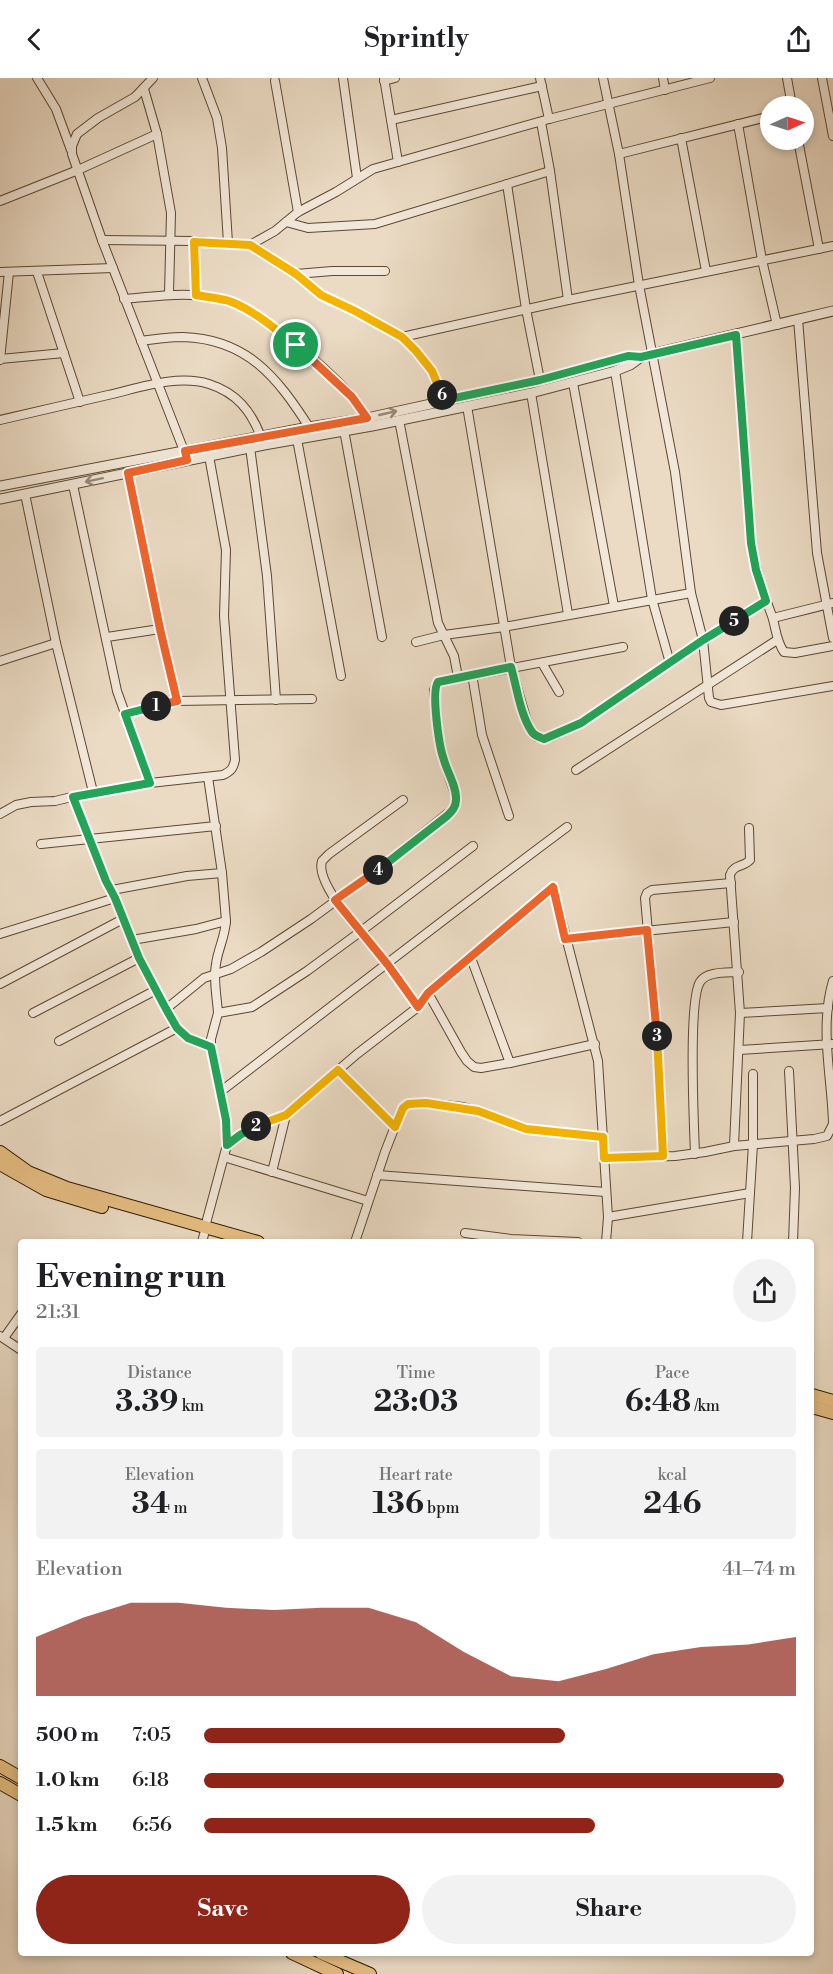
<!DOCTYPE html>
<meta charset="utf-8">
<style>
body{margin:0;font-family:"Libre Bodoni",serif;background:#f2f2f2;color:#202124;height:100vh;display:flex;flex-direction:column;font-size:22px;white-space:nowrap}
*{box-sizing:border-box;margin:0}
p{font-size:20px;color:#757577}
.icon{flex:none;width:33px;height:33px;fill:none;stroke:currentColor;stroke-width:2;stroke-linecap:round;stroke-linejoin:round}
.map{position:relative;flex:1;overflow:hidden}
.details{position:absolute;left:18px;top:1161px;width:796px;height:717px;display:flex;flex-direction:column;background:#fff;border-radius:6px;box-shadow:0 3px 9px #0003}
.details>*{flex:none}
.needle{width:39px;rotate:87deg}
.fabs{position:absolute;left:760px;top:18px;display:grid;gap:12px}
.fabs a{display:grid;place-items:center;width:54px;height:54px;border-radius:50%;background:#fff;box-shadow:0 3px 9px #0003;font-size:30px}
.pin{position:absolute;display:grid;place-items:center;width:51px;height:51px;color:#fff;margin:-26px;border:3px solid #fff;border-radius:50%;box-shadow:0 2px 6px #0007}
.km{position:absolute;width:30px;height:30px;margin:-15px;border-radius:50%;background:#222;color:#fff;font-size:16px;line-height:30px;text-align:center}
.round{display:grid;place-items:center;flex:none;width:63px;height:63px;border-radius:32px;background:#f2f2f2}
.summary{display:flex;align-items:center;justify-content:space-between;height:102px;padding:0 18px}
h1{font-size:33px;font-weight:700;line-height:45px}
.stats{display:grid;grid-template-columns:repeat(3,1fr);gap:9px;height:102px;padding:6px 18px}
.stats div{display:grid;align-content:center;border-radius:6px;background:#f2f2f2;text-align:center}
.stats b{font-size:30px;font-weight:700}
.stats small{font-size:16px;font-weight:400}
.stats p{font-size:16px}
.chart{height:168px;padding:12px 18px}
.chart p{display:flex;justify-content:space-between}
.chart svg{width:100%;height:108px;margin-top:6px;fill:#8f2418;opacity:.7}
.action{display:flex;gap:12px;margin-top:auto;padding:12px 18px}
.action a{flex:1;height:69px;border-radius:36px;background:#8f2418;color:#fff;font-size:24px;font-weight:700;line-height:69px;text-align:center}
.action a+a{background:#f2f2f2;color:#202124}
ul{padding:0 18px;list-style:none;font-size:20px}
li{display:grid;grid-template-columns:96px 72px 1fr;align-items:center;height:45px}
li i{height:15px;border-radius:8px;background:#8f2418}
header{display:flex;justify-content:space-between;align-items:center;height:78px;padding:0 18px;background:#fff;font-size:27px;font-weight:700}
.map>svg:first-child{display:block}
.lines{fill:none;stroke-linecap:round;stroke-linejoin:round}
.minor-casing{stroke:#5d4831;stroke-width:10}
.tertiary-casing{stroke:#5d4831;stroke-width:11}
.primary-casing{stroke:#2e1700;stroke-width:14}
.trunk-casing{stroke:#2e1700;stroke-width:14}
.minor{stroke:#f2e8d9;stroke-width:8}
.tertiary{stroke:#f2e8d9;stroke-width:9}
.primary{stroke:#e6be82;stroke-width:12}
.trunk{stroke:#e6be82;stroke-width:12}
.oneway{stroke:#9a8a77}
.split-1-casing{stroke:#fff;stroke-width:12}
.split-2-casing{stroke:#fff;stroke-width:12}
.split-3-casing{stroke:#fff;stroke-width:12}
.split-4-casing{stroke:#fff;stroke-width:12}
.split-5-casing{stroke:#fff;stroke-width:12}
.split-6-casing{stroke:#fff;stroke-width:12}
.split-7-casing{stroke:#fff;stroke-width:12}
.split-1{stroke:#f0652b;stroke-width:8}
.split-2{stroke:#22a559;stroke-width:8}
.split-3{stroke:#f5b400;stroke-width:8}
.split-4{stroke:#f0652b;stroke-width:8}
.split-5{stroke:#22a559;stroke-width:8}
.split-6{stroke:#22a559;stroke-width:8}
.split-7{stroke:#f5b400;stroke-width:8}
</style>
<header><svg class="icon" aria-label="back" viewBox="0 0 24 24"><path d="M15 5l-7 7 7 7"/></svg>Sprintly<svg class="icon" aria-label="share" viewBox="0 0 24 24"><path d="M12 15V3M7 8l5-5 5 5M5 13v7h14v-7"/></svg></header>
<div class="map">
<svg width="833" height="1896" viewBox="0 0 833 1896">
<rect width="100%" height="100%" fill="#ebdbc4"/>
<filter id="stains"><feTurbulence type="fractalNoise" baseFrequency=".00333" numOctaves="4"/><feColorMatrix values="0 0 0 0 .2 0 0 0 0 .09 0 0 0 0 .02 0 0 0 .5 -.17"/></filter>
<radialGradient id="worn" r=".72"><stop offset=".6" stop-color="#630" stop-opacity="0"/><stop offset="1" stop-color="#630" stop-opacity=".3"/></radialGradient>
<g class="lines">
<g class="minor-casing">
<g id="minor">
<polyline points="37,0 56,31 71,72"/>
<polyline points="153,0 135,19 98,40 77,56 72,68 72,76 102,162 186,378"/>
<polyline points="202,0 217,40 222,70 228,165"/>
<polyline points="343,0 357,100"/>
<polyline points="384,0 398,84"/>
<polyline points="540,0 549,41"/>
<polyline points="603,0 619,76 639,207 675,394 691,515 703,562 709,620 711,624 721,627 833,608"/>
<polyline points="663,0 665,12"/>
<polyline points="787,0 792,28"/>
<polyline points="822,0 833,58"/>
<polyline points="275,3 298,134"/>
<polyline points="384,3 395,0"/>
<polyline points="144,11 157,56 171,135 169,216"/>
<polyline points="391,42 542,8"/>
<polyline points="541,44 550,93 568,222"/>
<polyline points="738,46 762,182 777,247"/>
<polyline points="681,60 706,193"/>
<polyline points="798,62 819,171"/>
<polyline points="619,76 771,38"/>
<polyline points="507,106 526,231 540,302"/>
<polyline points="0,123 78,92 157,56"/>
<polyline points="286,144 308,150 375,146 550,93"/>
<polyline points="102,162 194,163 250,167 275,153 298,134 336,114 373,91 549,41 710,0"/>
<polyline points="194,163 196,217"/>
<polyline points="250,167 296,196 321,217 355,233 402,259 416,273 432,293 445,322"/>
<polyline points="0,194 113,190"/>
<polyline points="37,194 80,324"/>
<polyline points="296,196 332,193 385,193"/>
<path d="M124,221C158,218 195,212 228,223C267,237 322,287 351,317C357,324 362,332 367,340"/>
<polyline points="798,241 817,475 833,560"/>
<path d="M736,257L751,465C755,491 763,514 772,538C776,550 776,563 784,574L795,575L833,568"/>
<polyline points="402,259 568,222 833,168"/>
<path d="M141,263C155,261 169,259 183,259C247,261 277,299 309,349"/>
<polyline points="0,281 64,275"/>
<polyline points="0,282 9,194"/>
<polyline points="615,293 652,521 670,585"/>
<polyline points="573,305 614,528"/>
<polyline points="531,315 568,536"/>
<polyline points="467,328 511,589 526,640 532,655 537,659 544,661 551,659 581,645 703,562 766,523"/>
<path d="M0,342C36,334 72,325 108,317C139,310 177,296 209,306C237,315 251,333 261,359"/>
<polyline points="399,342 438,545 454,578 458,599"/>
<polyline points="344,352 382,559"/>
<polyline points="297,361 341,598"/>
<polyline points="250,369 267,498 276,622"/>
<polyline points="128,395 160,551 176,623"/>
<polyline points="73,407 117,613 150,705"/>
<polyline points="25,416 56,565 93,714"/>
<polyline points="773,540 833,525"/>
<polyline points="107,559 160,551"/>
<polyline points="416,564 444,557 504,549 691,515"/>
<polyline points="0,583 56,565"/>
<polyline points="542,585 559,614"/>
<polyline points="472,596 482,657 509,738"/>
<polyline points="125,636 176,623 312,621"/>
<polyline points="576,692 777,562"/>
<polyline points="73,719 106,803 115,820 139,880 166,931 177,950 188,960 211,969"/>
<path d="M403,722L329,776L322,783C314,808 372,866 388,887C398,901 408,915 418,929"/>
<path d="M0,736L16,727L31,724L55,723L80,717L150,705L223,697C231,693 233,691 235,682L224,538L226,472L209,378"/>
<polyline points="41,766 216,748"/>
<polyline points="112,812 187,798 222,795"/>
<polyline points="0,856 115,820"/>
<polyline points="565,861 734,844"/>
<polyline points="132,862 196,851 226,843 222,795 208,699"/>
<polyline points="471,880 510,985"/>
<polyline points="0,906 123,841"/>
<polyline points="428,915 461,974 467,983 474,989 481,990 510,985 595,966"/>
<polyline points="166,931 204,900 231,891 261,874 311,841 383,788 452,732 455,728 456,719 443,681 439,662 434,612 438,604 623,569"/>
<polyline points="33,935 139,880"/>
<path d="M218,935C217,919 213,902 216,886C218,871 225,859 226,843"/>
<polyline points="740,935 828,930"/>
<polyline points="59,963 156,912"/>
<polyline points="739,972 833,966"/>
<polyline points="338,991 395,1049"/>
<polyline points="789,993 795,1110 793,1164"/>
<path d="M220,1014C336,925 450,836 567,749"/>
<polyline points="0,1043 177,950"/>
<polyline points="227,1067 249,1051 286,1037 357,976 418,929 428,915 553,809 598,983 608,1139 606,1164"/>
<path d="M734,1068L740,935L730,797C734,786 744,789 750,782L749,750"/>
<path d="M695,1076C694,1047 688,923 700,904C707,893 727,895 739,894"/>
<polyline points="664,1078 655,935 645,820 647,815 652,812 731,805"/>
<polyline points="224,1079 368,1123"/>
<path d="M604,1080L675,1078L705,1074L734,1068L814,1061L827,1058L833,1046C832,999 819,950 833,903"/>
<polyline points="272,1094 286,1037"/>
<polyline points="377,1097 606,1114"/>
<polyline points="608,1139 750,1115"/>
<polyline points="205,1149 227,1067 226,1043 211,969 211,961 218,935 252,929 307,893 360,854 473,768"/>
<polyline points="465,1155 511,1161 578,1164"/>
<polyline points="202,1164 206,1149"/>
<polyline points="355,1164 385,1074 399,1038 403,1030 408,1026 426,1025 463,1029 478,1033 526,1051 603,1059"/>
<polyline points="747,1164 753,1066 753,996"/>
<polyline points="0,1258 21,1272"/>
<polyline points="4,1260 21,1236"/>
</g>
</g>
<g class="tertiary-casing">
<g id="tertiary">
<polyline points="0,408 309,349 367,340 540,302 628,278 641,279"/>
<polyline points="0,421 264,367 372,348 531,315 615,293 630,287 641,279 651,276 833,233"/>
</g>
</g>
<g class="primary-casing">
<g id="primary">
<polyline points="0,1074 28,1094 67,1110 258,1164"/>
<polyline points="0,1086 46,1112 102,1129"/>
<polyline points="812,1317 833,1323"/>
<polyline points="812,1329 833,1335"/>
</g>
</g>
<g class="trunk-casing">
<g id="trunk">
<polyline points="0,1688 21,1700"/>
<polyline points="0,1705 21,1717"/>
<polyline points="292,1875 337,1896"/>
<polyline points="321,1875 370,1896"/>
</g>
</g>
<use href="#minor" class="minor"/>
<use href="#tertiary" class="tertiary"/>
<use href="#primary" class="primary"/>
<use href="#trunk" class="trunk"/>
</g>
<defs><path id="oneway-shaft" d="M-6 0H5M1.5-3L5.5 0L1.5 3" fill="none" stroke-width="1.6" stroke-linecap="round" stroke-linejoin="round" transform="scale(1.5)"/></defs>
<g class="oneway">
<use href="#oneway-shaft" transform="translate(388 335) rotate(-13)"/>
<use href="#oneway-shaft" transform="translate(94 402) rotate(168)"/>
</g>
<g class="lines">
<g class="split-1-casing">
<polyline id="split-1" points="156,628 177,623 160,551 128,395 187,382 185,373 367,340 352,319 296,267"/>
</g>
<g class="split-2-casing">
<polyline id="split-2" points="156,628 125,636 150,705 73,719 106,803 115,820 139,880 166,931 177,950 188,960 211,969 226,1042 227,1067 240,1057 256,1048"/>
</g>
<g class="split-3-casing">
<polyline id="split-3" points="256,1048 286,1037 338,992 395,1049 403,1030 408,1026 426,1025 478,1033 526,1051 603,1059 604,1080 663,1078 657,958"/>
</g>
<g class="split-4-casing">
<polyline id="split-4" points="378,792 335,822 388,887 418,929 428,915 553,809 565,861 647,852 657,958"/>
</g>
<g class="split-5-casing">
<path id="split-5" d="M378,792L447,738C452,733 456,729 456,722C457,709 447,694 444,682C439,669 431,613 438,604L511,589C517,610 520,636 532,654C535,658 539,659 544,661L581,645L703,562L734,543"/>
</g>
<g class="split-6-casing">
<polyline id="split-6" points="442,317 445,322 540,302 628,278 641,279 736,257 751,465 756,492 766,523 734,543"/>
</g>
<g class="split-7-casing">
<path id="split-7" d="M296,267C275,251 254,232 229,223C218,220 207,219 196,217L194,164L250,167L296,196L321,217L355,233L402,259L416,273L432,293L442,317"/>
</g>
<use href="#split-1" class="split-1"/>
<use href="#split-2" class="split-2"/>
<use href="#split-3" class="split-3"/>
<use href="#split-4" class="split-4"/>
<use href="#split-5" class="split-5"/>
<use href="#split-6" class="split-6"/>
<use href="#split-7" class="split-7"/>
</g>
<rect width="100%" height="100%" filter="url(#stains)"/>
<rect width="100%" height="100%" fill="url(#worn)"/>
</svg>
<div class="fabs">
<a><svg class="needle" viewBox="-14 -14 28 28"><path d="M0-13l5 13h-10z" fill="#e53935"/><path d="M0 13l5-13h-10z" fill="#757577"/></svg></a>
</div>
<div class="pin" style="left:296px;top:267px;background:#1e9e55"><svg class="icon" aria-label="arrive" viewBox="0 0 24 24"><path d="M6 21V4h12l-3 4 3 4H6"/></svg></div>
<b class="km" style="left:156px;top:628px">1</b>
<b class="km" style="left:256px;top:1048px">2</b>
<b class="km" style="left:657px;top:958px">3</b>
<b class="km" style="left:378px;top:792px">4</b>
<b class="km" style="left:734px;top:543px">5</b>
<b class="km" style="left:442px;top:317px">6</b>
<section class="details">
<div class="summary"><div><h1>Evening run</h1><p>21:31</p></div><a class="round"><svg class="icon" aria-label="share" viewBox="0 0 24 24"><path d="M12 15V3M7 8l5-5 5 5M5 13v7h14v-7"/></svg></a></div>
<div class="stats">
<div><p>Distance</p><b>3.39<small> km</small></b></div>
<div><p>Time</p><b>23:03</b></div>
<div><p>Pace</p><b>6:48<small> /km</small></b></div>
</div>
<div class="stats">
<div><p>Elevation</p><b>34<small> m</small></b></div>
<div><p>Heart rate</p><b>136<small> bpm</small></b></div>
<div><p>kcal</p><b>246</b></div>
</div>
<div class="chart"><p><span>Elevation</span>41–74 m</p>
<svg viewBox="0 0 160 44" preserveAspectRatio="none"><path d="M0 44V20L10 12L20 6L30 6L40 8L50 9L60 8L70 8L80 14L90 26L100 36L110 38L120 33L130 27L140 24L150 23L160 20V44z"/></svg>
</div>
<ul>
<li><b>500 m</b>7:05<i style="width:61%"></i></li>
<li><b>1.0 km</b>6:18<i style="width:98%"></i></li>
<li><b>1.5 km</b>6:56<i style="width:66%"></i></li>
</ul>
<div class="action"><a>Save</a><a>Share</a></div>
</section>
</div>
